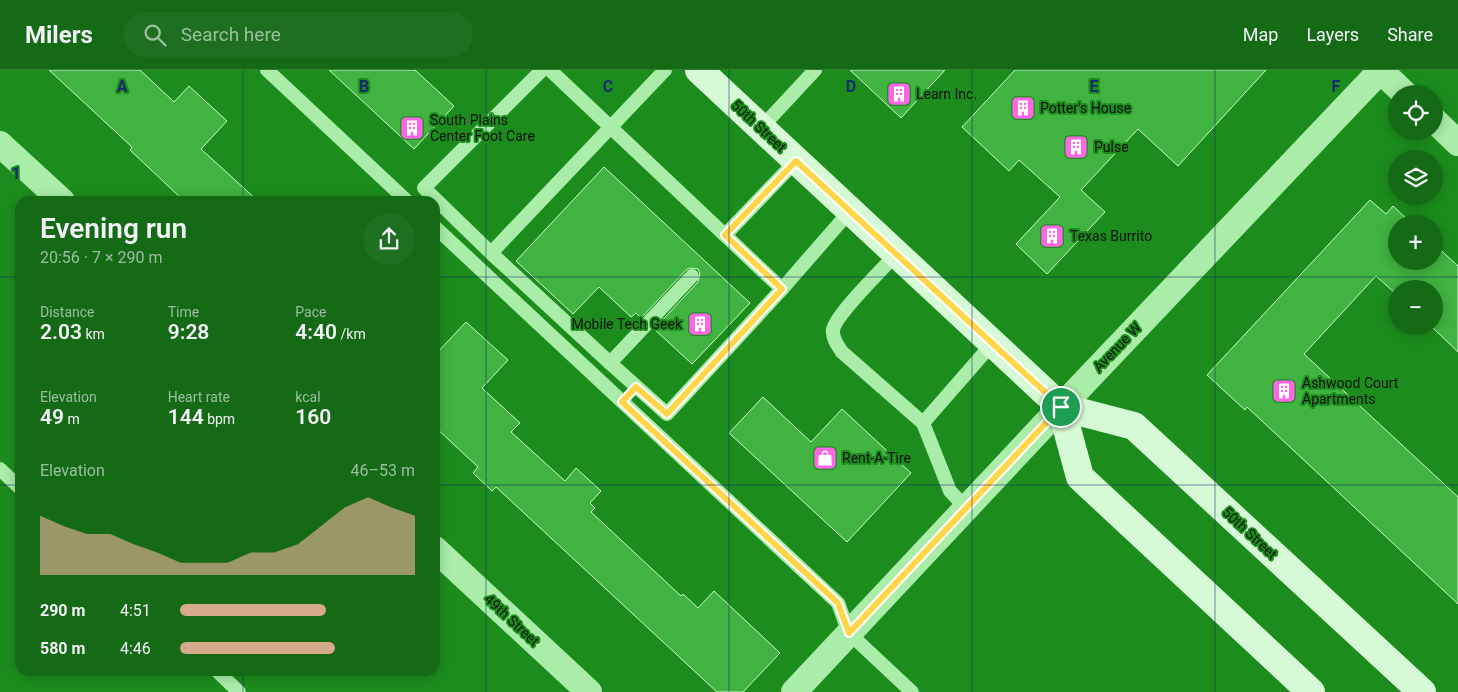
<!DOCTYPE html>
<meta charset="utf-8">
<style>
body{margin:0;font-family:Roboto,sans-serif;background:#1e6f1f;color:#f1f3f6;height:100vh;display:flex;flex-direction:column;font-size:19px;white-space:nowrap}
*{box-sizing:border-box;margin:0}
p{font-size:16px;color:#9dbfa1}
.icon{flex:none;width:28px;height:28px;fill:none;stroke:currentColor;stroke-width:2;stroke-linecap:round;stroke-linejoin:round}
.map{position:relative;flex:1;overflow:hidden}
.drawer{position:absolute;left:15px;top:126px;width:425px;height:480px;display:flex;flex-direction:column;background:#156a16;border-radius:15px;box-shadow:0 2px 12px #0003}
.drawer>*{flex:none}
.buttons{position:absolute;left:1388px;top:15px;display:grid;gap:10px}
.buttons a{display:grid;place-items:center;width:55px;height:55px;border-radius:50%;background:#156a16;box-shadow:0 2px 12px #0003;font-size:25px}
.pin{position:absolute;display:grid;place-items:center;width:42px;height:42px;color:#fff;margin:-21px;border:2px solid #fff;border-radius:50%;box-shadow:0 1px 5px #0007}
.round{display:grid;place-items:center;flex:none;width:52px;height:52px;border-radius:26px;background:#1e6f1f}
.headline{display:flex;align-items:center;justify-content:space-between;height:85px;padding:0 25px}
h1{font-size:28px;font-weight:600;line-height:38px}
.figures{display:grid;grid-template-columns:repeat(3,1fr);gap:8px;height:85px;padding:5px 25px}
.figures div{display:grid;align-content:center}
.figures b{font-size:21px;font-weight:600}
.figures small{font-size:14px;font-weight:400}
.figures p{font-size:14px}
.chart{height:140px;padding:10px 25px}
.chart p{display:flex;justify-content:space-between}
.chart svg{width:100%;height:90px;margin-top:5px;fill:#d6ab8b;opacity:.7}
ul{padding:0 25px;list-style:none;font-size:16px}
li{display:grid;grid-template-columns:80px 60px 1fr;align-items:center;height:38px}
li i{height:12px;border-radius:6px;background:#d6ab8b}
header{display:flex;align-items:center;gap:30px;box-sizing:border-box;height:70px;padding:0 25px;background:#156a16;border-bottom:1px solid #347d35}
header strong{font-size:24px}
nav{display:flex;gap:28px;margin-inline-start:auto;font-size:18px}
.search{width:350px;height:45px;background:#1e6f1f;display:flex;align-items:center;gap:12px;box-sizing:border-box;padding:0 18px;border-radius:28px;color:#9dbfa1;font-size:19px}
.map>svg:first-child{display:block}
.building{fill:#40b340;stroke:#cef9ce}
.lines{fill:none;stroke-linecap:round;stroke-linejoin:round}
.lane{stroke:#a9eda8;stroke-width:14}
.street{stroke:#a9eda8;stroke-width:26}
.secondary{stroke:#d5fad5;stroke-width:28}
.route-casing{stroke:#fff;stroke-width:10}
.route{stroke:#ffd54a;stroke-width:6}
.grid{fill:none;stroke:#162c6b;stroke-width:1;stroke-opacity:0.55}
.labels{text-anchor:middle;dominant-baseline:central;stroke-width:4;stroke-linejoin:round;paint-order:stroke}
.poi-label{font-size:14px;fill:#111;stroke:#1c8d1d;text-anchor:start}
.street-label{font-size:14px;fill:#111;stroke:#1c8d1d}
.grid-label{font-size:16px;text-anchor:middle;font-weight:bold;fill:#162c6b;stroke:#1c8d1d;stroke-width:4;stroke-linejoin:round;paint-order:stroke}
</style>
<header>
<strong>Milers</strong>
<div class="search"><svg class="icon" aria-label="search" viewBox="0 0 24 24"><circle cx="10" cy="10" r="6"/><path d="M15 15l6 6"/></svg>Search here</div>
<nav><a>Map</a><a>Layers</a><a>Share</a></nav>
</header>
<div class="map">
<svg width="1458" height="622" viewBox="0 0 1458 622">
<rect width="100%" height="100%" fill="#1c8d1d"/>
<g class="building">
<polygon points="49,0 140,0 174,32 189,16 227,51 201,79 258,131 184,131 130,80 132,77"/>
<polygon points="329,0 415,0 454,36 414,79"/>
<polygon points="850,0 945,0 901,48"/>
<polygon points="1015,0 1266,0 1178,96 1138,59 1081,120 1105,142 1047,204 1016,174 1060,127 1019,90 1009,101 962,57"/>
<polygon points="604,97 750,233 692,294 654,259 698,212 700,204 698,199 690,198 686,200 641,248 636,243 631,247 599,217 573,244 516,191"/>
<polygon points="1370,130 1386,144 1393,136 1412,154 1396,154 1396,191 1434,191 1434,174 1458,196 1458,282 1431,256 1434,256 1434,219 1396,219 1396,224 1376,206 1304,284 1458,427 1458,534 1247,337 1245,340 1207,305"/>
<polygon points="466,252 508,290 482,318 520,353 511,362 565,411 576,398 601,421 590,433 595,438 591,442 681,526 683,524 698,538 714,521 780,583 743,622 717,622 496,417 492,421 473,403 478,397 435,357 435,285"/>
<polygon points="763,327 811,372 842,339 911,403 847,472 729,363"/>
</g>
<g class="lines">
<g class="lane">
<polyline points="267,0 407,131"/>
<polyline points="542,0 424,118 491,183 665,0"/>
<polyline points="550,0 782,219"/>
<polyline points="761,58 815,0"/>
<polyline points="435,157 838,533 849,563 912,622"/>
<polyline points="725,165 796,91"/>
<polyline points="491,183 610,293 692,206"/>
<path d="M896,184C884,198 835,245 833,260C832,268 838,276 842,282L923,353L992,274"/>
<polyline points="610,293 667,344 782,219 850,141"/>
<polyline points="923,353 950,421 966,438"/>
<polyline points="0,399 20,418"/>
<polyline points="217,601 239,622"/>
</g>
<g class="street">
<polyline points="1380,0 1405,24"/>
<polyline points="1434,50 1458,73"/>
<polyline points="0,74 62,131"/>
<polyline points="435,479 589,622"/>
<polyline points="794,622 1061,337 1381,0"/>
</g>
<g class="secondary">
<polyline points="699,0 1061,337 1134,356 1422,622"/>
<polyline points="1061,337 1080,407 1311,622"/>
</g>
</g>
<g class="lines">
<g class="route-casing">
<polygon id="route" points="796,91 1061,337 849,563 838,533 622,332 636,317 667,344 782,219 725,165"/>
</g>
<use href="#route" class="route"/>
</g>
<path class="grid" d="M243,0V131M486,0V622M729,0V622M972,0V622M1215,0V622M0,207H20M435,207H1458M0,415H20M435,415H1458M243,601V622"/>
<defs>
<g id="building-square" transform="scale(1.25)"><rect x="-9" y="-9" width="18" height="18" rx="4" fill="#fe66e6" stroke="#1c8d1d"/><path d="M-4-6H4V6H1V3H-1V6H-4ZM-2.5-4.3h1.7v1.8h-1.7ZM.8-4.3h1.7v1.8H.8ZM-2.5-1h1.7V.8h-1.7ZM.8-1h1.7V.8H.8Z" fill="#fff"/></g>
<g id="shop-square" transform="scale(1.25)"><rect x="-9" y="-9" width="18" height="18" rx="4" fill="#fe66e6" stroke="#1c8d1d"/><path d="M-5-2.5h2.3a2.7 3.5 0 0 1 5.4 0H5L5.5 6h-11ZM-1.5-2.5h3a1.5 2.3 0 0 0-3 0Z" fill="#fff"/></g>
</defs>
<g fill-rule="evenodd">
<use href="#building-square" x="899" y="24"/>
<use href="#building-square" x="1023" y="38"/>
<use href="#building-square" x="412" y="58"/>
<use href="#building-square" x="1076" y="77"/>
<use href="#building-square" x="1052" y="166"/>
<use href="#building-square" x="700" y="254"/>
<use href="#building-square" x="1284" y="321"/>
<use href="#shop-square" x="825" y="388"/>
</g>
<g class="labels">
<g class="poi-label">
<text x="916" y="24">Learn Inc.</text>
<text x="1040" y="38">Potter's House</text>
<text x="430" y="50">South Plains<tspan x="430" dy="16">Center Foot Care</tspan></text>
<text x="1094" y="77">Pulse</text>
<text x="1070" y="166">Texas Burrito</text>
<text x="682" y="254" text-anchor="end">Mobile Tech Geek</text>
<text x="1302" y="313">Ashwood Court<tspan x="1302" dy="16">Apartments</tspan></text>
<text x="842" y="388">Rent-A-Tire</text>
</g>
<g class="street-label">
<text transform="translate(759 56) rotate(43)">50th Street</text>
<text transform="translate(1117 277) rotate(-46)">Avenue W</text>
<text transform="translate(1250 463) rotate(43)">50th Street</text>
<text transform="translate(512 550) rotate(43)">49th Street</text>
</g>
</g>
<g class="grid-label">
<text x="122" y="22">A</text>
<text x="364" y="22">B</text>
<text x="608" y="22">C</text>
<text x="851" y="22">D</text>
<text x="1094" y="22">E</text>
<text x="1336" y="22">F</text>
<text x="16" y="109">1</text>
</g>
</svg>
<div class="buttons">
<a><svg class="icon" aria-label="locate" viewBox="0 0 24 24"><circle cx="12" cy="12" r="6"/><path d="M12 2v4M12 18v4M2 12h4M18 12h4"/></svg></a>
<a><svg class="icon" aria-label="layers" viewBox="0 0 24 24"><path d="M12 4l9 5-9 5-9-5zM3 14l9 5 9-5"/></svg></a>
<a>+</a>
<a>−</a>
</div>
<div class="pin" style="left:1061px;top:337px;background:#1e9e55"><svg class="icon" aria-label="arrive" viewBox="0 0 24 24"><path d="M6 21V4h12l-3 4 3 4H6"/></svg></div>
<section class="drawer">
<div class="headline"><div><h1>Evening run</h1><p>20:56 · 7 × 290 m</p></div><a class="round"><svg class="icon" aria-label="share" viewBox="0 0 24 24"><path d="M12 15V3M7 8l5-5 5 5M5 13v7h14v-7"/></svg></a></div>
<div class="figures">
<div><p>Distance</p><b>2.03<small> km</small></b></div>
<div><p>Time</p><b>9:28</b></div>
<div><p>Pace</p><b>4:40<small> /km</small></b></div>
</div>
<div class="figures">
<div><p>Elevation</p><b>49<small> m</small></b></div>
<div><p>Heart rate</p><b>144<small> bpm</small></b></div>
<div><p>kcal</p><b>160</b></div>
</div>
<div class="chart"><p><span>Elevation</span>46–53 m</p>
<svg viewBox="0 0 160 44" preserveAspectRatio="none"><path d="M0 44V15L10 20L20 24L30 24L40 29L50 33L60 38L70 38L80 38L90 33L100 33L110 29L120 20L130 11L140 6L150 11L160 15V44z"/></svg>
</div>
<ul>
<li><b>290 m</b>4:51<i style="width:62%"></i></li>
<li><b>580 m</b>4:46<i style="width:66%"></i></li>
</ul>
</section>
</div>
